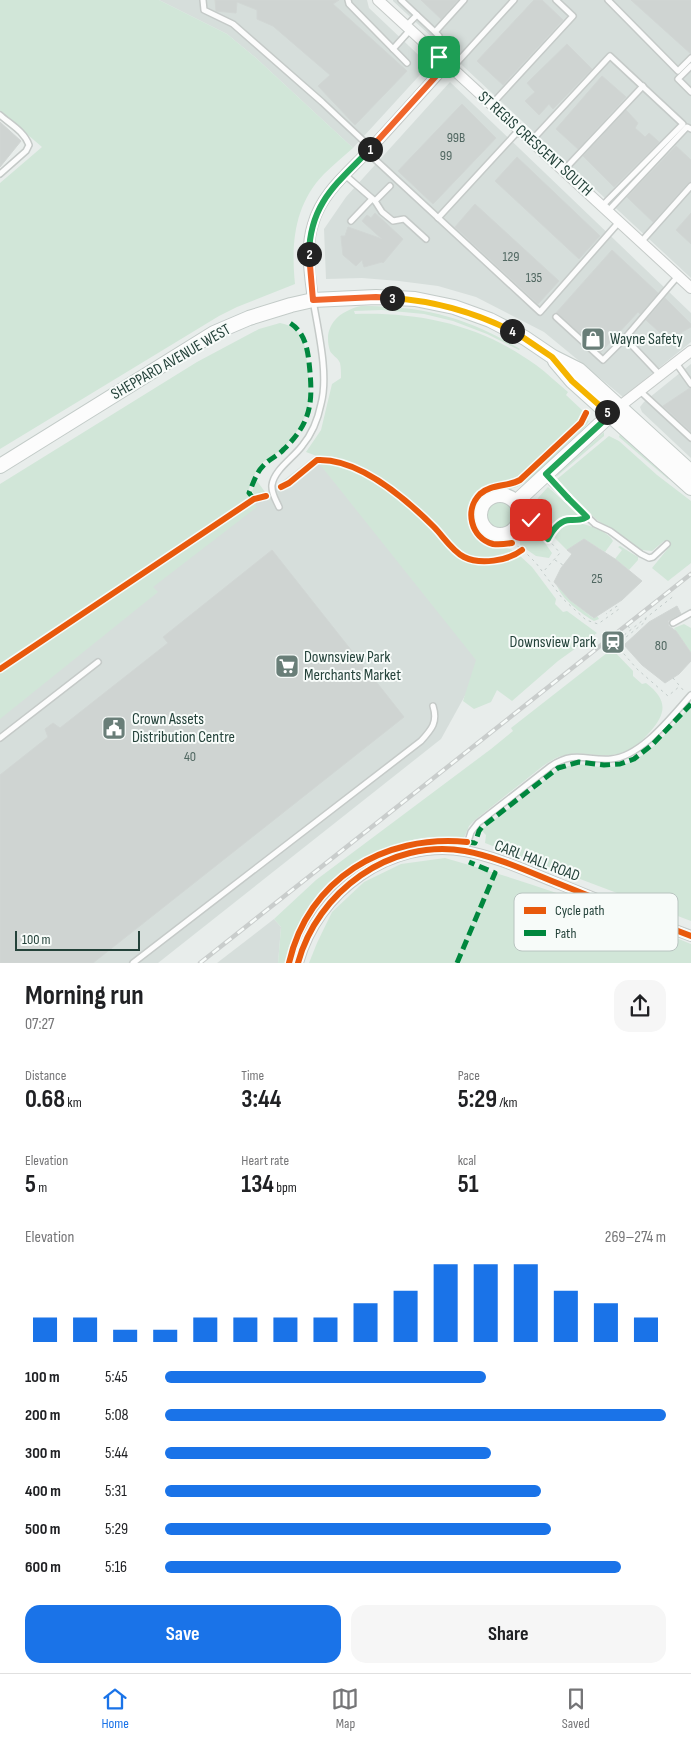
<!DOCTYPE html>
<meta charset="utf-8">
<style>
body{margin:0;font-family:"Sofia Sans Condensed",sans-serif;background:#f6f6f6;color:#202124;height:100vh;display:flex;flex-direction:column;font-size:19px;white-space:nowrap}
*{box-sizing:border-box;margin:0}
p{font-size:16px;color:#757577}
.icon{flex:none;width:28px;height:28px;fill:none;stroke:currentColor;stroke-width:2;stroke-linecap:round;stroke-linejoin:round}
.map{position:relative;height:963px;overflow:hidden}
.details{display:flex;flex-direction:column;background:#fff;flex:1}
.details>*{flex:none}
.scale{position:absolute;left:15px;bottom:12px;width:125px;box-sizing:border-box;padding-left:5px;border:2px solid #24423a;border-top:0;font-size:14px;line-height:18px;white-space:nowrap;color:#24423a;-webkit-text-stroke:4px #f7fbf9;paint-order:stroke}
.pin{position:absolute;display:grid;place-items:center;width:42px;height:42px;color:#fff;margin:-21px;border-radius:10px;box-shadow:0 2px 8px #0006}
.km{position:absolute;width:25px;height:25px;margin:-12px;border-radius:50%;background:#222;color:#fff;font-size:14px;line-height:25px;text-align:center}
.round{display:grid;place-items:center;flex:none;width:52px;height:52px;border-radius:15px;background:#f6f6f6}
.head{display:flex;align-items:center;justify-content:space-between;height:85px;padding:0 25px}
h1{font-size:28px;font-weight:700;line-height:38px}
.stats{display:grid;grid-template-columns:repeat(3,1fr);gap:8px;height:85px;padding:5px 25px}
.stats div{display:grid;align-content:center}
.stats b{font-size:25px;font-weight:700}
.stats small{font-size:14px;font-weight:400}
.stats p{font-size:14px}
.chart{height:140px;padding:10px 25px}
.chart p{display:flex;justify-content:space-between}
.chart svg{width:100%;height:90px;margin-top:5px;stroke:#1a73e8;stroke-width:6}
.cta{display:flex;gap:10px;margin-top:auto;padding:10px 25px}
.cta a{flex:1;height:58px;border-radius:15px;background:#1a73e8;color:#fff;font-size:20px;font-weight:700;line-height:58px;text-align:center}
.cta a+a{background:#f6f6f6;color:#202124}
ul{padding:0 25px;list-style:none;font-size:16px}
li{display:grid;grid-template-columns:80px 60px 1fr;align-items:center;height:38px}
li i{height:12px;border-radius:6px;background:#1a73e8}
.dock{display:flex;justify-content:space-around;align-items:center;height:70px;border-top:1px solid #e0e0e0;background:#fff;font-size:14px;color:#757577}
.dock a{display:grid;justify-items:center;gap:2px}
.dock .selected{color:#1a73e8}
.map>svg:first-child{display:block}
.built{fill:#d6dedb}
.green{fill:#d1e6d8}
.building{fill:#cfd4d2;stroke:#d1d6d4}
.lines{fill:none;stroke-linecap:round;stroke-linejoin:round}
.lane-casing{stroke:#c5cac8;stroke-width:8}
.street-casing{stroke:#c5cac8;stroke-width:12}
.secondary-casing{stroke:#c3cbc8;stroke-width:16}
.path{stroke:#c3ccca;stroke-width:1;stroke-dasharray:2.5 4;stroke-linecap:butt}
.lane{stroke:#fcfcfc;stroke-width:5}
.street{stroke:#fcfcfc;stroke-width:10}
.secondary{stroke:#fcfcfc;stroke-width:14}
.rail-casing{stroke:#c9cdcc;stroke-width:4.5}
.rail{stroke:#f7fbf9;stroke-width:2.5;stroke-dasharray:8;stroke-linecap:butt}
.quiet{stroke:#00873e;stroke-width:5;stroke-dasharray:10 5;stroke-linecap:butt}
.cycleway-casing{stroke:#f7fbf9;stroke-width:9}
.cycleway{stroke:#e8590c;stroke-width:6}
.split-1-casing{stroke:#fff;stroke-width:10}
.split-2-casing{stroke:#fff;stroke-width:10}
.split-3-casing{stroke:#fff;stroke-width:10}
.split-4-casing{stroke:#fff;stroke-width:10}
.split-5-casing{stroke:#fff;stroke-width:10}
.split-6-casing{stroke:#fff;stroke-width:10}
.split-7-casing{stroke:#fff;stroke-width:10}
.split-1{stroke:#f0652b;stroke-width:6}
.split-2{stroke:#22a559;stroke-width:6}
.split-3{stroke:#f0652b;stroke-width:6}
.split-4{stroke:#f5b400;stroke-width:6}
.split-5{stroke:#f5b400;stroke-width:6}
.split-6{stroke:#22a559;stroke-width:6}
.split-7{stroke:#22a559;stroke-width:6}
.labels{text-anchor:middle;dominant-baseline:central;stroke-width:4;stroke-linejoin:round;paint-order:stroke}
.number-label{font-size:14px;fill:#506761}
.street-label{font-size:16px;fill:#24423a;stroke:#f7fbf9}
.poi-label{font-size:16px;fill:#24423a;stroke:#f7fbf9;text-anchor:start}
.key{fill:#f7fbf9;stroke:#b8c4c0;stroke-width:1}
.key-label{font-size:14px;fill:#24423a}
</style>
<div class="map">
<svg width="691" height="963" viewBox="0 0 691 963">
<rect width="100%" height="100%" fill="#e8edeb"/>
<g class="built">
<polygon points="159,0 367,0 369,8 429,65 353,148 256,58 227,34"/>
<polygon points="393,0 691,0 691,278 393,1"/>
<polygon points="450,82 691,313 691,342 623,397 544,332 476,297 438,286 399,281 362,278 326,279 324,229 346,197"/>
<polygon points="691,364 691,458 642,412 640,407 644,402"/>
<polygon points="317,454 483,663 441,739 158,963 0,963 0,704"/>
<polygon points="274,919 281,927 278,963 217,963"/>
</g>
<g class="green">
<path d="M0,0H159L227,34L256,58L353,148C343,157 333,165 324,174C294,205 291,244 295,284L237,307L219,316L0,449V183L42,147L0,111Z"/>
<path d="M361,306C424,306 466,317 520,349L519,350L487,334L453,321L424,314L382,310L354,311L355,314C421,312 481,325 536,365C547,373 557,383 568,392L566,395L582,410L583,415L579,421L520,476C501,490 466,479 469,519C469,527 475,537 482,542C493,549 506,545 515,552L492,559L475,558L462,554L430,520L410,502L378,478L343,461L322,458L306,452L321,430L332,384L341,378C341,373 341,367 340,363C338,358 332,355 330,351C322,326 339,311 361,306Z"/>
<path d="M280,323C297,326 305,338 306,355C308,371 312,389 309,405C305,422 292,441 278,452C273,456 267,459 262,463C255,470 251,484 247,494L250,499L0,666V484L197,362L259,329Z"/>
<path d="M587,420L589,421L585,427C567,442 538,476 519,486C503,494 486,484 477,506H475C486,482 504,493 521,482Z"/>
<polygon points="604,432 604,436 556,477 559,471"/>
<polygon points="620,434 668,478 668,479 619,437"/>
<polygon points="609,436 619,441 657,475 691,501 691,563 668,581 652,568 670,546 664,541 652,551 642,550 597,520 558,484 556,480"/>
<path d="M322,461C330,462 337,464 345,466C375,475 410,504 431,527C441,537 451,553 464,559C483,569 500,558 519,555L532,567L556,599L555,604L563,612L567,611L597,633L558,661L512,701L497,690L491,702L474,709L463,701L476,660L318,462Z"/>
<polygon points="257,481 265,492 255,496 252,491"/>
<polygon points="548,487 580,516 577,519 561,521 547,531 539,524 533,509 538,498"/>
<circle cx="501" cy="515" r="14"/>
<polygon points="253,503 257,507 153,587 158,592 0,719 0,673"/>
<path d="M569,522C581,522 608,530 613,541L605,552L584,539L567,550L553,536C556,528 560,524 569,522Z"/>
<polygon points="531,526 534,527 552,553 549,558 536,556 520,545 520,540 525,536"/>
<polygon points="620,546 638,557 638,560 629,570 615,559 622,550 618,547"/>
<path d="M557,585L570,600L593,618L597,616L599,619L594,621C583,615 560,598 557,585Z"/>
<polygon points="684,624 691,628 691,653 674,628"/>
<path d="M612,649L633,671V676L642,684L646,683C668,700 667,713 649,733C641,742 631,751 618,754C596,759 577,747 554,759C543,765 533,774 523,782C507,794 491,807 475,820L469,826L464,838L459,837L455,840C421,830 386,848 358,864C345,871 333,878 323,888C304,909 291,935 287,963H278L281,927L274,919L316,880L491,749L513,731L511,728Z"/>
<path d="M691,705V921L485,843L486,835L481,830L557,770C582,759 586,768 610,767C646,765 669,729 691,705Z"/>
<path d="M445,858C529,882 611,910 691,944V963H309L317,943L332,912L364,882L401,864Z"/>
</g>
<g class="building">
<polygon points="215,0 339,0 333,4 407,71 355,125 318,86 330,75 273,26 257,19 257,10 237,2 236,13 216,11"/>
<polygon points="421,0 458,0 441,19"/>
<polygon points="534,0 542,0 563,20 503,85 477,61"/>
<polygon points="631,0 691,0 691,54"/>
<polygon points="567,44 592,69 553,109 549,104 539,115 525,101 535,92 527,83"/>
<polygon points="602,76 626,97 578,149 556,129"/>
<polygon points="462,104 496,138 433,204 398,171"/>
<polygon points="626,110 638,123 635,128 645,137 649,133 659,142 614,187 583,156"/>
<polygon points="0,122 21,141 0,167"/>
<polygon points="676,146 691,160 691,182 688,183 653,222 627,197"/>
<polygon points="517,157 600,236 579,259 495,181"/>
<polygon points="475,204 559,281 538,304 455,227"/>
<polygon points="375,213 403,239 383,263 382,262 364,267 362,260 356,266 343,255 341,236 345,236 348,227 382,239 362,221 367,215 371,218"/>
<polygon points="691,213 691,244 676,230"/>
<polygon points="612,250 658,293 640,314 638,312 601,352 559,314 556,313"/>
<polygon points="665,298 691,324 691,327 668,340 646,320"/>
<polygon points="690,388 691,388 691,432 663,406"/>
<polygon points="584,539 615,559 642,581 622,600 594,618 570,600 554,582 561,568 572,554 567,550"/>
<polygon points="272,550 404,717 93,963 0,963 0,775 48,737 45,729 53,723 60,728 168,643 163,637"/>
<polygon points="677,606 681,614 668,621 669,626 676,631 691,653 691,661 679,674 665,683 642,665 624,645 649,622"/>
</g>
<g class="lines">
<g class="lane-casing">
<g id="lane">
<polyline points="203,0 204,10 233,24 322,102 371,148"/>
<polyline points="348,0 349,4 407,63"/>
<polyline points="401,0 435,32 464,0"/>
<polyline points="608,0 678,71 691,58"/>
<polyline points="406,26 417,15"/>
<polyline points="429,48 439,36 435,32"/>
<polyline points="393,49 410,30"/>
<polyline points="691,66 678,79 691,92"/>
<polyline points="452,68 514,0"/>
<polyline points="492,104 573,16 556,0"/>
<path d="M0,115C10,124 24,131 29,145L26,151L0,174"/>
<polyline points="532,140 610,56 683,124 602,206"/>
<polyline points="367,152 540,312 619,222"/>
<polyline points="564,170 643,86"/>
<polyline points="345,175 375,201 390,186"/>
<polyline points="375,201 382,212 393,221 404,219 426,239"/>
<polyline points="608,211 687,127 691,129"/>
<polyline points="438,218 520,129"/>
<polyline points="351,221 372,199"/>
<polyline points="641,242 691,186"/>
<polyline points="556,317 603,360 625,338"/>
<polyline points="676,363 691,384"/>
<polyline points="660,375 625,338 678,276"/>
<polyline points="640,391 691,438"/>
<polyline points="546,475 552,483 595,524 610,531 641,554 649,558 653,557 667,544"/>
<path d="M279,507C276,500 271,493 272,485C274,470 293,458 302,446C312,434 318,419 321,404C329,375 318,330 313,300"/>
<polyline points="673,623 691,613"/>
<polyline points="0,738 98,662"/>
<path d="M465,851L471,832L478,823L551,766C575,750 587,761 611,759C641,757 672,716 691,695"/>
<path d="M133,963L421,741C432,729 438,722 433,706"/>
</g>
</g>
<g class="street-casing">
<g id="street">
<polyline points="378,0 691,288"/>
<path d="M313,300C310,275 305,249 313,224C322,192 348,173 370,149C396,121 421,93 447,64"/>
<polyline points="615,410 691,351"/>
<path d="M298,963C317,892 390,838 465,851C497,857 527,871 557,883C602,901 646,919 691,936"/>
</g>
</g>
<g class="secondary-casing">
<g id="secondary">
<polyline points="555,361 572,381 691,488"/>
<polyline points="0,466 214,333 249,318 291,305 313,300 376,297 415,299 454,307 490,320 525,338 553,357 579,370 691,472"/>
<circle cx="500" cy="515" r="20"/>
<polyline points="516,502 610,415"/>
</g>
</g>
<g class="path">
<polyline points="531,519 560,553 543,572"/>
<path d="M548,538C559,520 561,521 581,520"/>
<polyline points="512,543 522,549 536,563 562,598 586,620 598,624 619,609 617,606 606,614"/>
<polyline points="555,560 563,565"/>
<polyline points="628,626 631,630"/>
<polyline points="611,639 637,669 668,696 680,686"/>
<polyline points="614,643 675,595"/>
<polyline points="616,645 645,622 646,618"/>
<polyline points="673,678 684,691"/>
</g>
<use href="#lane" class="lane"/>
<use href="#street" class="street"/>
<use href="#secondary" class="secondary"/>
<g class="rail-casing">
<polyline id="rail" points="200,963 691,574"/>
</g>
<use href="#rail" class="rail"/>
<g class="quiet">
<path d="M254,499L249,493C253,484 256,473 263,466C269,459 278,456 284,449C313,421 313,400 309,362C307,346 304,332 290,323"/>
<polyline points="467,842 475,843 479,831 482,827 558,768 579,762 604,765 620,764 634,759 652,745 691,704"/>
<polyline points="457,963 495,873 469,862"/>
</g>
<g class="cycleway-casing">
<g id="cycleway">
<path d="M281,487L289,483L317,460C359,458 406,499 434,527C443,536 452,551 464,557C480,565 508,561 522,550"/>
<path d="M512,543C506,544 500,545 493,544C471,538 464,510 480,494C491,484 507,487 520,480L581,423L586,413"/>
<polyline points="0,669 254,499 266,496"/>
<path d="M289,963C308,879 384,834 467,842"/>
<path d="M298,963C317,892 390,838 465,851C497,857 527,871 557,883C602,901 646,919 691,936"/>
</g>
</g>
<use href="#cycleway" class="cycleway"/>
</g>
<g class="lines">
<g class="split-1-casing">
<polyline id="split-1" points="370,149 447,64 439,57"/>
</g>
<g class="split-2-casing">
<path id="split-2" d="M309,254C310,202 338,183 370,149"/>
</g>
<g class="split-3-casing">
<polyline id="split-3" points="309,254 313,300 376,297 392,298"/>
</g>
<g class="split-4-casing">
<path id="split-4" d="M392,298C435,301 474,312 512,331"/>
</g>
<g class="split-5-casing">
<polyline id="split-5" points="512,331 524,338 552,357 572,381 607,412"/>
</g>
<g class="split-6-casing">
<polyline id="split-6" points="568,498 546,474 610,415 607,412"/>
</g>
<g class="split-7-casing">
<path id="split-7" d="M531,520L548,539C553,529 560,519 572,520C578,520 582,520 587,517L568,498"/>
</g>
<use href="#split-1" class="split-1"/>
<use href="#split-2" class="split-2"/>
<use href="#split-3" class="split-3"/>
<use href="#split-4" class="split-4"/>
<use href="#split-5" class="split-5"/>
<use href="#split-6" class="split-6"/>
<use href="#split-7" class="split-7"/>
</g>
<defs>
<g id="shop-square" transform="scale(1.25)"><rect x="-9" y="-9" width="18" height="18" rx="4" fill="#697e78" stroke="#f7fbf9"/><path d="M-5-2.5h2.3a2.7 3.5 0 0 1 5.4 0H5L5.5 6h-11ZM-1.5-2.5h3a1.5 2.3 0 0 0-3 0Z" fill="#fff"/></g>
<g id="station-square" transform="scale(1.25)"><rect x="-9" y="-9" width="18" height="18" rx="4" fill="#697e78" stroke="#f7fbf9"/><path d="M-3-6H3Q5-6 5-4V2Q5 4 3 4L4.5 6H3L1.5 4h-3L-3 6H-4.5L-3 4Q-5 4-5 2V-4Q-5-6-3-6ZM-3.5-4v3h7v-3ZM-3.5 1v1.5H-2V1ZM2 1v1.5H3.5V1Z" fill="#fff"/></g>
<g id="supermarket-square" transform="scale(1.25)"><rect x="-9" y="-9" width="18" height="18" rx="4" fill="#697e78" stroke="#f7fbf9"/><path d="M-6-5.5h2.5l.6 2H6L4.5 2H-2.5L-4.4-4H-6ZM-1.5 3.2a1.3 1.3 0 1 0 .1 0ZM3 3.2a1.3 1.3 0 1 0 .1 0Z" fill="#fff"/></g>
<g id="civic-square" transform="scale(1.25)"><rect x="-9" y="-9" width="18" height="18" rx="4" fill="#697e78" stroke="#f7fbf9"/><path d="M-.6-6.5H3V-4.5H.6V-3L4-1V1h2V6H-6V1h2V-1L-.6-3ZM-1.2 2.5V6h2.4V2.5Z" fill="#fff"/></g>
</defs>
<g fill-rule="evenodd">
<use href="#shop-square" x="593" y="339"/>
<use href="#station-square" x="613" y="642"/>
<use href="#supermarket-square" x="287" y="666"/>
<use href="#civic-square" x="114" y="728"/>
</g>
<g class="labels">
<g class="number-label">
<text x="456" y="137">99B</text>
<text x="446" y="155">99</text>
<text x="511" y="256">129</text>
<text x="534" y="277">135</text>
<text x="597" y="578">25</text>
<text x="661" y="645">80</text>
<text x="190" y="756">40</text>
</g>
<g class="street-label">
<text transform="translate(535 144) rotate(42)">ST REGIS CRESCENT SOUTH</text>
<text transform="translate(171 362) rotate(-30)">SHEPPARD AVENUE WEST</text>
<text transform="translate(537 861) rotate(21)">CARL HALL ROAD</text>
</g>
<g class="poi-label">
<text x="610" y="339">Wayne Safety</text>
<text x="596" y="642" text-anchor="end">Downsview Park</text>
<text x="304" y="657">Downsview Park<tspan x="304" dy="18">Merchants Market</tspan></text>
<text x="132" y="719">Crown Assets<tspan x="132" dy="18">Distribution Centre</tspan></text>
</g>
</g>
<rect x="514" y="893" width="164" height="58" rx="8" class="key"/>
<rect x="524" y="907" width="22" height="7" fill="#e8590c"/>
<rect x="524" y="930" width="22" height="6" fill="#00873e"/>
<g class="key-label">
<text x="555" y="915">Cycle path</text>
<text x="555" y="938">Path</text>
</g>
</svg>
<div class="scale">100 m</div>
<div class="pin" style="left:439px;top:57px;background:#1e9e55"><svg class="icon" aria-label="arrive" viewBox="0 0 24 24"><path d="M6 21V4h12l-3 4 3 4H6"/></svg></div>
<div class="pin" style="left:531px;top:520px;background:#d93025"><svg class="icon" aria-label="check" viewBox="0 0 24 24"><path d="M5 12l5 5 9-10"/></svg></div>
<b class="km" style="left:370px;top:149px">1</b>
<b class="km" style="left:309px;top:254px">2</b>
<b class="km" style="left:392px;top:298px">3</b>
<b class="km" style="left:512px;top:331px">4</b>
<b class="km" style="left:607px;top:412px">5</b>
</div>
<section class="details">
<div class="head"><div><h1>Morning run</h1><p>07:27</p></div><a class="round"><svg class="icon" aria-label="share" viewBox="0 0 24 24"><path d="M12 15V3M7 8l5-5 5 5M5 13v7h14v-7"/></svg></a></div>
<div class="stats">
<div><p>Distance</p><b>0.68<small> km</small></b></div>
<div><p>Time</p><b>3:44</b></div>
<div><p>Pace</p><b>5:29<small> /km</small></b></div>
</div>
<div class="stats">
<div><p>Elevation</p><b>5<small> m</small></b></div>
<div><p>Heart rate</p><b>134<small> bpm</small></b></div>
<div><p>kcal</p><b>51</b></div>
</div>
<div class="chart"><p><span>Elevation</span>269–274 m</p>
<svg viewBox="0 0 160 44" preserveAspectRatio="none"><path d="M5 44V32M15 44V32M25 44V38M35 44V38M45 44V32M55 44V32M65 44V32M75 44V32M85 44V25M95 44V19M105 44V6M115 44V6M125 44V6M135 44V19M145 44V25M155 44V32"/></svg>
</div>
<ul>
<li><b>100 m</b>5:45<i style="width:64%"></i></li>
<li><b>200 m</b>5:08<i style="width:100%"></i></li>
<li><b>300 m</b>5:44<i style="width:65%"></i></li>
<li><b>400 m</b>5:31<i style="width:75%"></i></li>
<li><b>500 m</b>5:29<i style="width:77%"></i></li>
<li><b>600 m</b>5:16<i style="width:91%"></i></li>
</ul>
<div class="cta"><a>Save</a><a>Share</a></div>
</section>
<nav class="dock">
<a class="selected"><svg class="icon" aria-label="home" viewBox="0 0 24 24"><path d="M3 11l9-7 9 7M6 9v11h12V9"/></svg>Home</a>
<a><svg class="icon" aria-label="map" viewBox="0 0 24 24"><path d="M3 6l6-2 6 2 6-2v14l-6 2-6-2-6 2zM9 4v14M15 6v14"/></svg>Map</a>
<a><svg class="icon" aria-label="saved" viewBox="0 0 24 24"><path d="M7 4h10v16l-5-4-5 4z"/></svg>Saved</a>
</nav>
